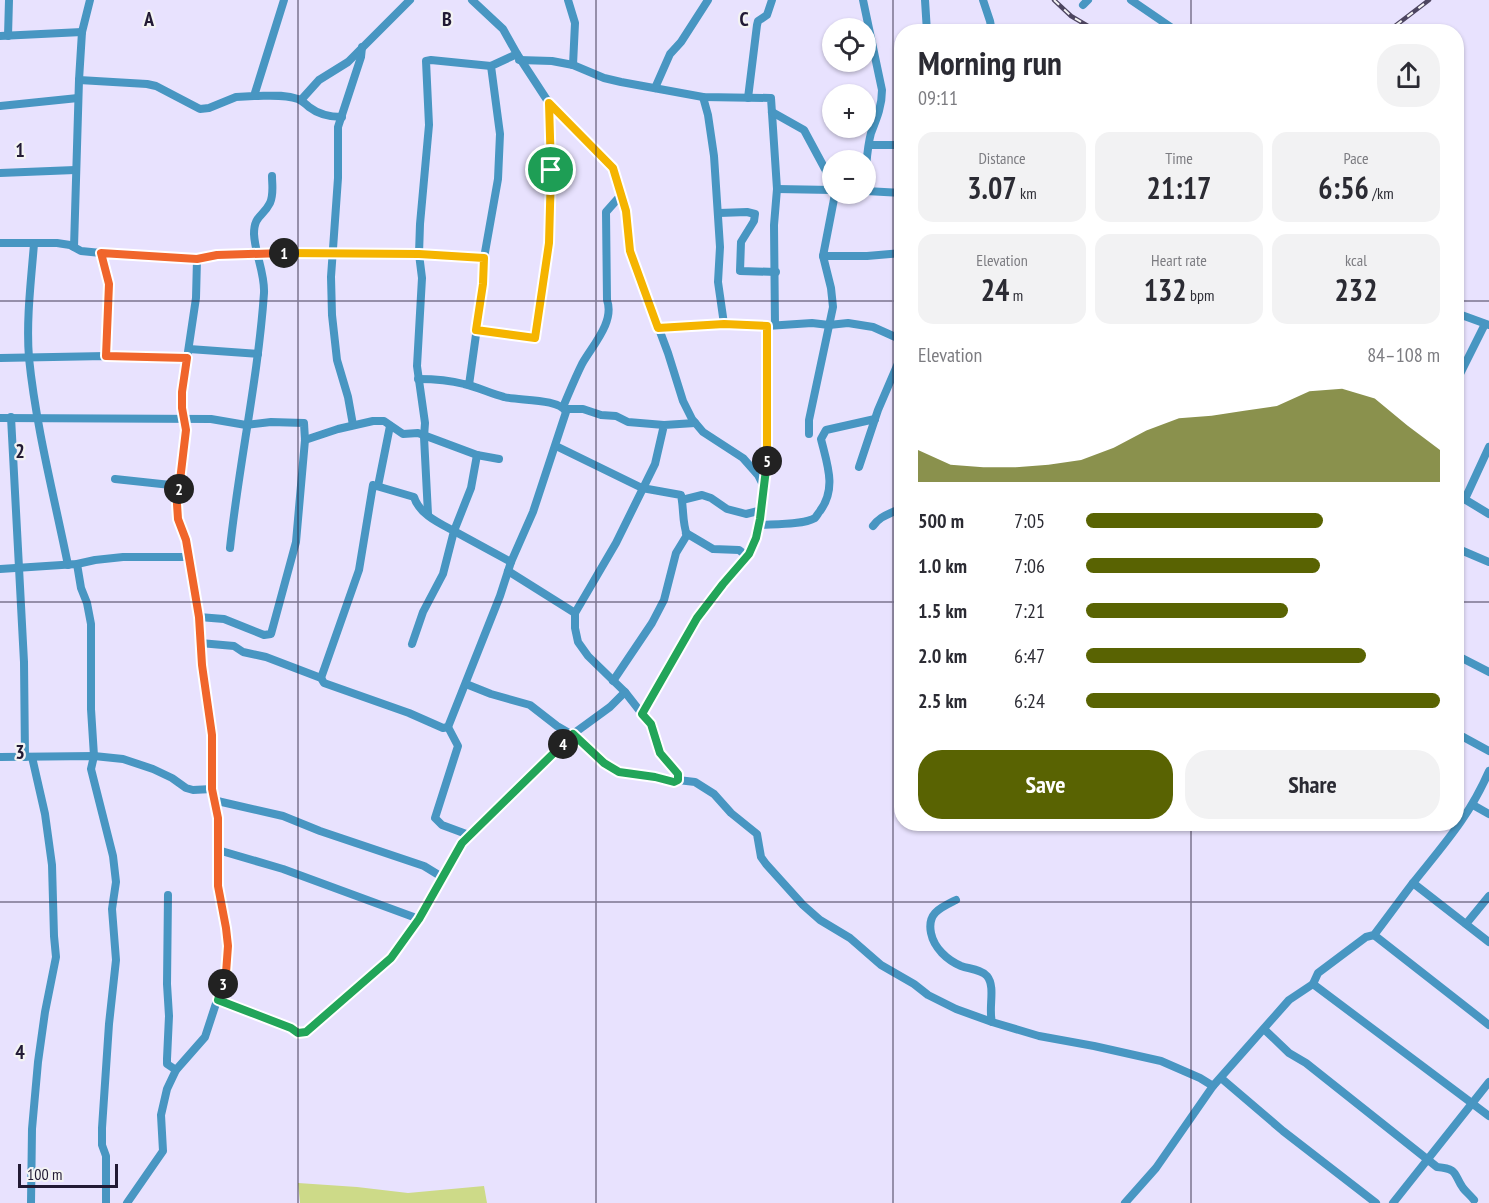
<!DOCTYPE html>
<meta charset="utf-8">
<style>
body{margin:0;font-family:"PT Sans Narrow",sans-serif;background:#f2f2f3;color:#2b2b33;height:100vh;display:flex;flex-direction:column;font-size:22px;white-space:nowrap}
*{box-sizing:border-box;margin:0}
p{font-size:20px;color:#7c7c81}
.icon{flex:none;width:33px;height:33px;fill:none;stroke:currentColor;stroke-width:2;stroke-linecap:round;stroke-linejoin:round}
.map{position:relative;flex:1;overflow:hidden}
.panel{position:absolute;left:894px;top:24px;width:570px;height:807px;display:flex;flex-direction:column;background:#fff;border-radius:24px;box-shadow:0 2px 4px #0004}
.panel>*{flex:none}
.controls{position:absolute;left:822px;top:18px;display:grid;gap:12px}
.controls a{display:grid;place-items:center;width:54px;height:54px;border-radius:50%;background:#fff;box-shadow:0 2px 4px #0004;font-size:30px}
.scale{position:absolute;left:18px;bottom:15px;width:100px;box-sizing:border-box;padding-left:6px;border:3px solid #221a34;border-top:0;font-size:16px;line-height:21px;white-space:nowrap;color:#221a34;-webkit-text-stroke:4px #f3f3f3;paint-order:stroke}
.pin{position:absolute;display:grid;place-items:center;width:51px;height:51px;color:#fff;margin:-26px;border:3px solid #fff;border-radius:50%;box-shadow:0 2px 6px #0007}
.km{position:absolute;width:30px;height:30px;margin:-15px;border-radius:50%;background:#222;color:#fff;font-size:16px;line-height:30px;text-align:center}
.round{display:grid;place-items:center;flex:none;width:63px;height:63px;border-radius:24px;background:#f2f2f3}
.summary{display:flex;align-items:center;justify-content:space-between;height:102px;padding:0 24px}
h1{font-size:33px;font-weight:800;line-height:45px}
.metrics{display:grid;grid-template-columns:repeat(3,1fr);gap:9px;height:102px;padding:6px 24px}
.metrics div{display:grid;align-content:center;border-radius:15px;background:#f2f2f3;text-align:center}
.metrics b{font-size:30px;font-weight:800}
.metrics small{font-size:16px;font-weight:400}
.metrics p{font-size:16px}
.chart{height:168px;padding:12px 24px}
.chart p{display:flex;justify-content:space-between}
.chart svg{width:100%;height:108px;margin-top:6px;fill:#596302;opacity:.7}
.button{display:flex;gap:12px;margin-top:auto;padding:12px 24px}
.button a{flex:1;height:69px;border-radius:24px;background:#596302;color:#fff;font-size:24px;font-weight:800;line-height:69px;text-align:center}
.button a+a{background:#f2f2f3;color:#2b2b33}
ul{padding:0 24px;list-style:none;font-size:20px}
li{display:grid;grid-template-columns:96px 72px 1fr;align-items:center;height:45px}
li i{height:15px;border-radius:8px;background:#596302}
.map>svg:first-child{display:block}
.green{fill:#cdda88}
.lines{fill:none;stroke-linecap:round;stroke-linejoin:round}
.minor{stroke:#4896c2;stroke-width:8}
.rail-casing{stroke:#4d4560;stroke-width:4.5}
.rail{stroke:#f3f3f3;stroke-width:2;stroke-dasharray:7;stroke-linecap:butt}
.split-1-casing{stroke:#fff;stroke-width:12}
.split-2-casing{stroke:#fff;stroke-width:12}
.split-3-casing{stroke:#fff;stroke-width:12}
.split-4-casing{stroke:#fff;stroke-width:12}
.split-5-casing{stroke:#fff;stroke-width:12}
.split-6-casing{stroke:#fff;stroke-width:12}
.split-1{stroke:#f5b400;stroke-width:8}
.split-2{stroke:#f0652b;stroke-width:8}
.split-3{stroke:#f0652b;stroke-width:8}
.split-4{stroke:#22a559;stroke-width:8}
.split-5{stroke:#22a559;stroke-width:8}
.split-6{stroke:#f5b400;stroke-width:8}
.grid{fill:none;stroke:#221a34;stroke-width:1.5;stroke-opacity:0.55}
.grid-label{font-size:20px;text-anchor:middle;font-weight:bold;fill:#221a34;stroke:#f3f3f3;stroke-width:4.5;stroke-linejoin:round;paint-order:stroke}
</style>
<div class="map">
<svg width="1489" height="1203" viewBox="0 0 1489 1203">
<rect width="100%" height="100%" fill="#e8e2fe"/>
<polygon class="green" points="298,1183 357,1187 408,1193 484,1186 487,1203 300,1203"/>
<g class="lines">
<g class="minor">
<polyline points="568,0 575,23 573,65"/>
<path d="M863,0L882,90C882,106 877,118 871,133C868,144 867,156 866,167"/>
<polyline points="925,0 927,32"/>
<polyline points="983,0 990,21 992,32"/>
<polyline points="1131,0 1175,30"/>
<polyline points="1083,5 1088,0"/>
<polyline points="0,36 82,32"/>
<polyline points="8,36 9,0"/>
<polyline points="517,54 549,103 613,168 626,211 630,251 668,353 683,401 692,419 703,432 743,458 758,475 765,489"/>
<polyline points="519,60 552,61 573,65 604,78 621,82 703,97 771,98 777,189 774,225 775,325"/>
<polyline points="79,80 147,84 156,86 200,109 209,108 236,97 254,96 284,0"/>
<polyline points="655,88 670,54 681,42 708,0"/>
<path d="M254,96C268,96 284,94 298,99C303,101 305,104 309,107C318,114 331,117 342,117"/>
<polyline points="703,97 708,115 714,156 720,247 718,282 724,324"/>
<polyline points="748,98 757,25 758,21 767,15 772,0"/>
<polyline points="301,100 319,80 348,62 410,0"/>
<polyline points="0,106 78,98"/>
<polyline points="772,112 804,130 832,182"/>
<polyline points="869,145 902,145"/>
<polyline points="0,173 75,170"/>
<polyline points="777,189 832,190"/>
<polyline points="866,191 902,193"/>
<polyline points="719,213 747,212 755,214 754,221 741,242 740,271 776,272"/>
<polyline points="0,243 57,243 70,245 81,251 101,253 197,259 234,254 317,252 419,254 484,258 498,179 500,134 491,66 517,54 503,29 472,0"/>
<path d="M34,244C31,281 26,321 29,358C36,427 54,496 68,565"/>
<polyline points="74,247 79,80 82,32 90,0"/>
<polyline points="101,253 109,284 106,356"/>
<polyline points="823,256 867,256 902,253"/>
<polyline points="1456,313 1489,325"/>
<polyline points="658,328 724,324 767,326 812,323 829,325 848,323 873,327 902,340"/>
<polyline points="476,330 535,338 549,243 551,217 549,103"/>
<polyline points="189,349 258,354"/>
<polyline points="0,358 106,356 187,358"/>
<polyline points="1456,382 1485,324"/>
<polyline points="469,385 483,284 484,258"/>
<path d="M563,407C569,393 575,378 582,364C592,346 615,322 607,300L606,212L622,194"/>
<polyline points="565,409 583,409 601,415 616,416 628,422 664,425"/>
<polyline points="11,417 24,662 25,757"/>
<polyline points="0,418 211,419 246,425 271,422 304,423 305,440 296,542 271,634 264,635 224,619 199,617"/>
<polyline points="353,425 348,397 337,360 332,315 331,277 338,178 338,127 361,57 362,47"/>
<polyline points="809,434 809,420 833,307 831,288 823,256 835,194"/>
<polyline points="305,440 338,429 373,421 384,421 403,434 418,433 477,455 499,459"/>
<path d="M556,446L642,488L681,495C684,509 682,522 687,535L676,553L664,600L652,623L613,681"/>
<polyline points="477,455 471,488 454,531 511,562"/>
<polyline points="859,467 878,410 902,354"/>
<polyline points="115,479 180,486"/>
<polyline points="378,486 390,426"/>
<polyline points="1456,494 1489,514"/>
<polyline points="1465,499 1489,447"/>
<polyline points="682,500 702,495 711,498 727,509 746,514 762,510"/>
<polyline points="428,514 424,437 425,423 417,366 422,278 419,254 420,224 429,125 426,61 431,60 491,66"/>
<path d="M759,525C773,524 803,525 815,518C816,517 819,512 820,511C837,488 827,464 821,439L826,430L875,419"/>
<path d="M873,526C882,514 890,515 902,507"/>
<polyline points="687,534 686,533 713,549 739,550 747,556"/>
<path d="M230,548C239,463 258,379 264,293C265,273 255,254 254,234C254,215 263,217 270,203C274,194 272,185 272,176"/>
<polyline points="1456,548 1489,562"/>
<polyline points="77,564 81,588 87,603 91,624 91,709 94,756 91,769 113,856 116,882 112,909 116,960 109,1024 102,1128 102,1145 106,1156 106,1203"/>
<polyline points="0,569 77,564 95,560 123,557 188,557 186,540 178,519 176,504 186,430 182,408 182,392 196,298 197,259"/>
<polyline points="508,571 575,613 575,628 578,642 588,656 625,692 650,724 660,753 678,774 678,780"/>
<polyline points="575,613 616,543 655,464 664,425 695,423"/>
<path d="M200,643L234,646L243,652L266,657L321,678L324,683L409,713L443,728L448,727L500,596L511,562L533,512L566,412C559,398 519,401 504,397C491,394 478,387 464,384C449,380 434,379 418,379"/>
<polyline points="1456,655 1489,672"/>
<path d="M321,678L359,570L373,485L414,497C419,514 439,523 454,531L443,574L423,612L412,644"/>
<polyline points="466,684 491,694 530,705 557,726 581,740 612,768 627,774 655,777 673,781 678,780 695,782 714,794 731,813 757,834 761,857 766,864 803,905 820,920 850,938 881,965 914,984 928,995 956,1009 992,1022"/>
<polyline points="642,714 697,618 723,584 749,554 756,538 761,519 767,463 767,326"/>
<polyline points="448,727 458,746 435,818 442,825 469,835"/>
<polyline points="1456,733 1489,751"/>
<polyline points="0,757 94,756 123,759 153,769 172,778 186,788 193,790 212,789"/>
<polyline points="213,800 283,816 320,831 424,866 442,877"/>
<polyline points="1473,805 1489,814"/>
<polyline points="218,850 283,869 419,919"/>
<polyline points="1413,883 1489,942"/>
<polyline points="168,895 167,984 169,1016 167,1059 167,1064 176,1070"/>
<path d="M956,900C940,908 927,913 931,933C934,948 947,960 961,966C969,969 981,969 987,976C996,987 988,1008 992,1022L1039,1036L1094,1046L1161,1061L1200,1078L1213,1086"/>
<polyline points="1466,924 1489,896"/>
<polyline points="1374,935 1489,1025"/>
<polyline points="1313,984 1489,1116"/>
<polyline points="218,1000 291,1028 299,1033 306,1032 391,958 419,919 467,837 573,734 610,707 625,692"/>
<path d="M1264,1029L1289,1053L1306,1063L1437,1167C1459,1169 1453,1174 1463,1188C1466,1192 1471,1196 1474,1200"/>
<polyline points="1221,1078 1283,1131 1376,1203"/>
<polyline points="31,1203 32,1129 38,1062 45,1012 56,957 54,936 52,865 45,814 32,757"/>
<polyline points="127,1203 163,1151 161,1115 167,1089 176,1070 205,1037 226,973 228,959 226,928 218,886 218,818 212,789 210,719 202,665 199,617 188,557"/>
<path d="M1125,1203L1156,1168L1213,1086L1289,1000L1313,984L1318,973L1366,937L1374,935C1387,918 1400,900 1413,883C1444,844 1469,817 1489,771"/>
<polyline points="1393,1203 1489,1082"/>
</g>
<g class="rail-casing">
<g id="rail">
<polyline points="1054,0 1071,16 1098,32"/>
<polyline points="1384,32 1395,26 1429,0"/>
</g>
</g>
<use href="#rail" class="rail"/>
</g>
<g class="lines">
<g class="split-1-casing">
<polyline id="split-1" points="284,253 419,254 484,258 483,284 476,330 535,338 549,243 551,170"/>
</g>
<g class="split-2-casing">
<polyline id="split-2" points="179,489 186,430 182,408 182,392 187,358 106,356 109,284 101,253 197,259 217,255 284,253"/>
</g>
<g class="split-3-casing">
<polyline id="split-3" points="179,489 177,504 178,519 186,540 199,617 202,665 212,735 212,789 218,818 218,886 226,928 228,946 226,973 223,984"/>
</g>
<g class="split-4-casing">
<polyline id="split-4" points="223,984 218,1000 291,1028 298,1033 306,1032 391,958 419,919 462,843 563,744"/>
</g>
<g class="split-5-casing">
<polyline id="split-5" points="563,744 573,734 604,763 619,772 655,777 674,782 678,780 678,774 660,753 651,724 642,714 697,618 723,584 749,554 756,538 760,519 767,461"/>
</g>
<g class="split-6-casing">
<polyline id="split-6" points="551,170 549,103 613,168 626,211 630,251 658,328 724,324 767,326 767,461"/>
</g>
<use href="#split-1" class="split-1"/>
<use href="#split-2" class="split-2"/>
<use href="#split-3" class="split-3"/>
<use href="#split-4" class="split-4"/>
<use href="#split-5" class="split-5"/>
<use href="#split-6" class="split-6"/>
</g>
<path class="grid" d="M298,0V1203M596,0V1203M893,0V1203M1191,0V32M0,301H902M1456,301H1489M0,602H902M1456,602H1489M1191,824V1203M0,902H1489"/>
<g class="grid-label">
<text x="149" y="26">A</text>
<text x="447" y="26">B</text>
<text x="744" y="26">C</text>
<text x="20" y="157">1</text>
<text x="20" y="458">2</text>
<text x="20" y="759">3</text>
<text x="20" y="1059">4</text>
</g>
</svg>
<div class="controls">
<a><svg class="icon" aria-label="locate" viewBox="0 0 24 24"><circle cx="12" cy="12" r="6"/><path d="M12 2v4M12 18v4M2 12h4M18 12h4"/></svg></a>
<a>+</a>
<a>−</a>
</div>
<div class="scale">100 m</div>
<div class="pin" style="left:551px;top:170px;background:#1e9e55"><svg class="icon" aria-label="arrive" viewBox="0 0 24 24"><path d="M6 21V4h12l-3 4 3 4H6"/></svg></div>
<b class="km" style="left:284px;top:253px">1</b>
<b class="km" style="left:179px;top:489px">2</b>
<b class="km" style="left:223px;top:984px">3</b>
<b class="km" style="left:563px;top:744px">4</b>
<b class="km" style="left:767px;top:461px">5</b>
<section class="panel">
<div class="summary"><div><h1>Morning run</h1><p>09:11</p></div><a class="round"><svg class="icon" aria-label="share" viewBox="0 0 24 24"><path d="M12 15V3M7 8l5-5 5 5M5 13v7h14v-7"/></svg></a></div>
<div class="metrics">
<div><p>Distance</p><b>3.07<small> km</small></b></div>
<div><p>Time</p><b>21:17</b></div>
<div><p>Pace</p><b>6:56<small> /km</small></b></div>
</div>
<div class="metrics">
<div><p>Elevation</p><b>24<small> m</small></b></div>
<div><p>Heart rate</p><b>132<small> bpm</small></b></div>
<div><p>kcal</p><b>232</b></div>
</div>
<div class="chart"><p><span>Elevation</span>84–108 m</p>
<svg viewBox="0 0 160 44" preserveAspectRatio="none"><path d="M0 44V31L10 37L20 38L30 38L40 37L50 35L60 30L70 23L80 18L90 17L100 15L110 13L120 7L130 6L140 10L150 21L160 31V44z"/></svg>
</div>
<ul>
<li><b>500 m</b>7:05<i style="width:67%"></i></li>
<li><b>1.0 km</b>7:06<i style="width:66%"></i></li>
<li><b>1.5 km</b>7:21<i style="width:57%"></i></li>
<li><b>2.0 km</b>6:47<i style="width:79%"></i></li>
<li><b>2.5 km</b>6:24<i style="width:100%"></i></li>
</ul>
<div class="button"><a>Save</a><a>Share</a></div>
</section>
</div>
